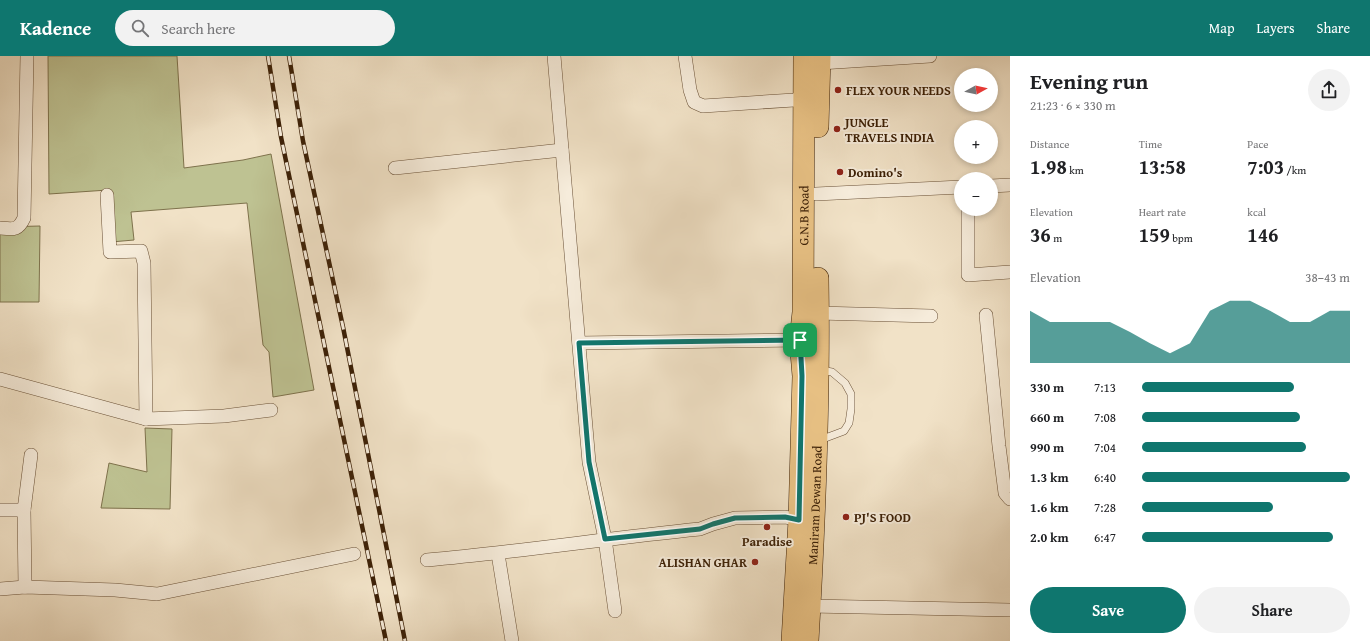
<!DOCTYPE html>
<meta charset="utf-8">
<style>
body{margin:0;font-family:"Gentium Book Plus",serif;background:#f2f2f2;color:#202124;height:100vh;display:flex;flex-direction:column;font-size:15px;white-space:nowrap}
*{box-sizing:border-box;margin:0}
p{font-size:13px;color:#757577}
.icon{flex:none;width:22px;height:22px;fill:none;stroke:currentColor;stroke-width:2;stroke-linecap:round;stroke-linejoin:round}
.map{position:relative;flex:1;overflow:hidden}
.panel{display:flex;flex-direction:column;background:#fff;width:360px}
.panel>*{flex:none}
.needle{width:26px;rotate:82deg}
.buttons{position:absolute;left:954px;top:12px;display:grid;gap:8px}
.buttons a{display:grid;place-items:center;width:44px;height:44px;border-radius:50%;background:#fff;box-shadow:0 2px 6px #0003;font-size:20px}
.pin{position:absolute;display:grid;place-items:center;width:34px;height:34px;color:#fff;margin:-17px;border-radius:8px;box-shadow:0 2px 6px #0006}
.round{display:grid;place-items:center;flex:none;width:42px;height:42px;border-radius:21px;background:#f2f2f2}
.headline{display:flex;align-items:center;justify-content:space-between;height:68px;padding:0 20px}
h1{font-size:22px;font-weight:700;line-height:30px}
.figures{display:grid;grid-template-columns:repeat(3,1fr);gap:6px;height:68px;padding:4px 20px}
.figures div{display:grid;align-content:center}
.figures b{font-size:20px;font-weight:700}
.figures small{font-size:11px;font-weight:400}
.figures p{font-size:11px}
.chart{height:112px;padding:8px 20px}
.chart p{display:flex;justify-content:space-between}
.chart svg{width:100%;height:72px;margin-top:4px;fill:#0f766e;opacity:.7}
.cta{display:flex;gap:8px;margin-top:auto;padding:8px 20px}
.cta a{flex:1;height:46px;border-radius:24px;background:#0f766e;color:#fff;font-size:16px;font-weight:700;line-height:46px;text-align:center}
.cta a+a{background:#f2f2f2;color:#202124}
ul{padding:0 20px;list-style:none;font-size:13px}
li{display:grid;grid-template-columns:64px 48px 1fr;align-items:center;height:30px}
li i{height:10px;border-radius:5px;background:#0f766e}
header{display:flex;align-items:center;gap:24px;box-sizing:border-box;height:56px;padding:0 20px;background:#0f766e;color:#fff}
header strong{font-size:19px}
nav{display:flex;gap:22px;margin-inline-start:auto;font-size:14px}
.search{width:280px;height:36px;background:#f2f2f2;display:flex;align-items:center;gap:10px;box-sizing:border-box;padding:0 14px;border-radius:22px;color:#757577;font-size:15px}
main{display:flex;flex:1;min-height:0}
.map>svg:first-child{display:block}
.green{fill:#bec292;stroke:#7e724c}
.lines{fill:none;stroke-linecap:round;stroke-linejoin:round}
.service-casing{stroke:#6a5137;stroke-width:8}
.minor-casing{stroke:#6a5137;stroke-width:14}
.primary-casing{stroke:#3d2107;stroke-width:22}
.service{stroke:#f6ecdb;stroke-width:7}
.minor{stroke:#f6ecdb;stroke-width:13}
.primary{stroke:#e8c184;stroke-width:21}
.rail-casing{stroke:#3d2107;stroke-width:4.5}
.rail{stroke:#f6ecdb;stroke-width:3;stroke-dasharray:9;stroke-linecap:butt}
.route-casing{stroke:#fff;stroke-width:8}
.route{stroke:#0f766e;stroke-width:5}
.poi-dot{fill:#8f2418;stroke:#f6ecdb;stroke-width:1.5}
.labels{text-anchor:middle;dominant-baseline:central;stroke-width:4;stroke-linejoin:round;paint-order:stroke}
.poi-label{font-size:13px;font-weight:bold;fill:#3d2107;stroke:#f6ecdb;text-anchor:start}
.street-label{font-size:13px;fill:#3d2107;stroke:#f6ecdb}
</style>
<header>
<strong>Kadence</strong>
<div class="search"><svg class="icon" aria-label="search" viewBox="0 0 24 24"><circle cx="10" cy="10" r="6"/><path d="M15 15l6 6"/></svg>Search here</div>
<nav><a>Map</a><a>Layers</a><a>Share</a></nav>
</header>
<main>
<div class="map">
<svg width="1010" height="585" viewBox="0 0 1010 585">
<rect width="100%" height="100%" fill="#f1e2c7"/>
<filter id="stains"><feTurbulence type="fractalNoise" baseFrequency=".005" numOctaves="4"/><feColorMatrix values="0 0 0 0 .2 0 0 0 0 .09 0 0 0 0 .02 0 0 0 .5 -.17"/></filter>
<radialGradient id="worn" r=".72"><stop offset=".6" stop-color="#630" stop-opacity="0"/><stop offset="1" stop-color="#630" stop-opacity=".3"/></radialGradient>
<g class="green">
<polygon points="48,0 177,0 184,112 243,104 271,98 314,334 273,341 269,296 263,289 247,147 131,156 134,184 111,186 108,134 49,138"/>
<polygon points="40,170 39,246 0,246 0,171"/>
<polygon points="145,372 172,373 170,453 101,452 109,407 147,416"/>
</g>
<g class="lines">
<g class="service-casing">
<polyline id="service" points="820,384 844,375 849,367 851,353 851,338 845,327 832,316 820,314"/>
</g>
<g class="minor-casing">
<g id="minor">
<polyline points="554,0 589,406 605,483 615,555"/>
<polyline points="685,0 690,34 694,46 703,50 794,44 804,41"/>
<polyline points="820,7 930,0"/>
<polyline points="395,112 562,94"/>
<polyline points="991,130 1010,129"/>
<polyline points="816,138 961,131"/>
<polyline points="107,139 110,196 141,195 144,207 146,363"/>
<polyline points="968,153 968,219 1010,216"/>
<path d="M0,172C13,173 18,175 24,162L27,0"/>
<polyline points="818,257 931,260"/>
<polyline points="986,259 999,390 1005,437 1010,443"/>
<polyline points="579,287 800,284"/>
<polyline points="0,323 146,363 224,360 271,354"/>
<polyline points="0,454 24,454 25,531"/>
<polyline points="24,454 31,399"/>
<polyline points="498,498 512,585"/>
<path d="M427,504C518,496 609,482 700,473L713,468L735,462L785,461L799,464"/>
<polyline points="0,533 25,531 115,534 157,538 354,498"/>
<polyline points="810,550 1010,554"/>
</g>
</g>
<g class="primary-casing">
<g id="primary">
<polyline points="818,71 820,0"/>
<path id="s1" d="M792,585L799,464L803,320L800,284L803,256L804,0"/>
<path id="s2" d="M808,585C815,464 820,343 818,222"/>
</g>
</g>
<use href="#service" class="service"/>
<use href="#minor" class="minor"/>
<use href="#primary" class="primary"/>
<g class="rail-casing">
<g id="rail">
<polyline points="268,0 281,81 386,585"/>
<polyline points="289,0 303,85 343,271 405,585"/>
</g>
</g>
<use href="#rail" class="rail"/>
</g>
<g class="lines">
<g class="route-casing">
<polygon id="route" points="800,284 802,320 799,464 785,461 735,462 713,468 700,473 605,483 589,406 579,287"/>
</g>
<use href="#route" class="route"/>
</g>
<g class="poi-dot">
<circle cx="838" cy="34" r="4"/>
<circle cx="837" cy="73" r="4"/>
<circle cx="840" cy="116" r="4"/>
<circle cx="846" cy="461" r="4"/>
<circle cx="767" cy="471" r="4"/>
<circle cx="755" cy="506" r="4"/>
</g>
<g class="labels">
<g class="poi-label">
<text x="846" y="34">FLEX YOUR NEEDS</text>
<text x="845" y="66">JUNGLE<tspan x="845" dy="15">TRAVELS INDIA</tspan></text>
<text x="848" y="116">Domino's</text>
<text x="854" y="461">PJ'S FOOD</text>
<text x="767" y="485" text-anchor="middle">Paradise</text>
<text x="747" y="506" text-anchor="end">ALISHAN GHAR</text>
</g>
<g class="street-label">
<text stroke="none"><textPath href="#s1" startOffset="426">G.N.B Road</textPath></text>
<text stroke="none"><textPath href="#s2" startOffset="136">Maniram Dewan Road</textPath></text>
</g>
</g>
<rect width="100%" height="100%" filter="url(#stains)"/>
<rect width="100%" height="100%" fill="url(#worn)"/>
</svg>
<div class="buttons">
<a><svg class="needle" viewBox="-14 -14 28 28"><path d="M0-13l5 13h-10z" fill="#e53935"/><path d="M0 13l5-13h-10z" fill="#757577"/></svg></a>
<a>+</a>
<a>−</a>
</div>
<div class="pin" style="left:800px;top:284px;background:#1e9e55"><svg class="icon" aria-label="arrive" viewBox="0 0 24 24"><path d="M6 21V4h12l-3 4 3 4H6"/></svg></div>
</div>
<section class="panel">
<div class="headline"><div><h1>Evening run</h1><p>21:23 · 6 × 330 m</p></div><a class="round"><svg class="icon" aria-label="share" viewBox="0 0 24 24"><path d="M12 15V3M7 8l5-5 5 5M5 13v7h14v-7"/></svg></a></div>
<div class="figures">
<div><p>Distance</p><b>1.98<small> km</small></b></div>
<div><p>Time</p><b>13:58</b></div>
<div><p>Pace</p><b>7:03<small> /km</small></b></div>
</div>
<div class="figures">
<div><p>Elevation</p><b>36<small> m</small></b></div>
<div><p>Heart rate</p><b>159<small> bpm</small></b></div>
<div><p>kcal</p><b>146</b></div>
</div>
<div class="chart"><p><span>Elevation</span>38–43 m</p>
<svg viewBox="0 0 160 44" preserveAspectRatio="none"><path d="M0 44V12L10 19L20 19L30 19L40 19L50 25L60 32L70 38L80 32L90 12L100 6L110 6L120 12L130 19L140 19L150 12L160 12V44z"/></svg>
</div>
<ul>
<li><b>330 m</b>7:13<i style="width:73%"></i></li>
<li><b>660 m</b>7:08<i style="width:76%"></i></li>
<li><b>990 m</b>7:04<i style="width:79%"></i></li>
<li><b>1.3 km</b>6:40<i style="width:100%"></i></li>
<li><b>1.6 km</b>7:28<i style="width:63%"></i></li>
<li><b>2.0 km</b>6:47<i style="width:92%"></i></li>
</ul>
<div class="cta"><a>Save</a><a>Share</a></div>
</section>
</main>
